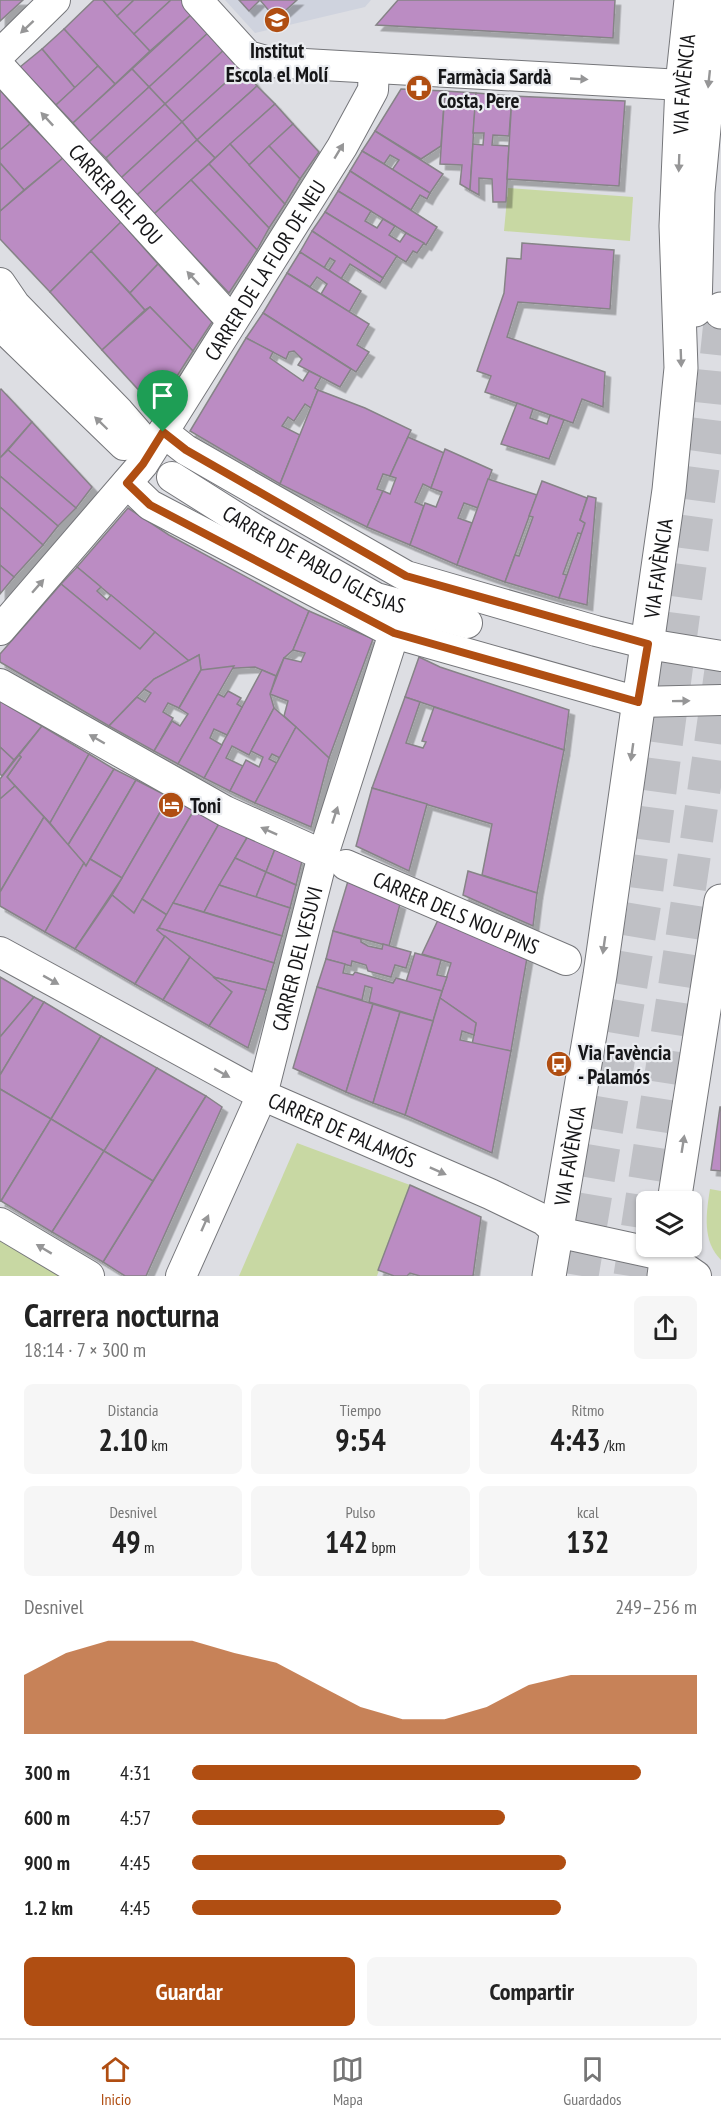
<!DOCTYPE html>
<html lang="es">
<meta charset="utf-8">
<style>
body{margin:0;font-family:"PT Sans Narrow",sans-serif;background:#f6f6f6;color:#222;height:100vh;display:flex;flex-direction:column;font-size:22px;white-space:nowrap}
*{box-sizing:border-box;margin:0}
p{font-size:20px;color:#767676}
.icon{flex:none;width:33px;height:33px;fill:none;stroke:currentColor;stroke-width:2;stroke-linecap:round;stroke-linejoin:round}
.map{position:relative;height:1276px;overflow:hidden}
.side{display:flex;flex-direction:column;background:#fff;flex:1}
.side>*{flex:none}
.buttons{position:absolute;left:636px;top:1191px;display:grid;gap:12px}
.buttons a{display:grid;place-items:center;width:66px;height:66px;border-radius:9px;background:#fff;box-shadow:0 2px 4px #0004;font-size:30px}
.pin{position:absolute;display:grid;place-items:center;width:51px;height:51px;color:#fff;margin:-62px -26px;border-radius:50% 50% 50% 0;rotate:-45deg;box-shadow:0 0 6px #0007}
.pin .icon{rotate:45deg}
.round{display:grid;place-items:center;flex:none;width:63px;height:63px;border-radius:9px;background:#f6f6f6}
.summary{display:flex;align-items:center;justify-content:space-between;height:102px;padding:0 24px}
h1{font-size:33px;font-weight:700;line-height:45px}
.metrics{display:grid;grid-template-columns:repeat(3,1fr);gap:9px;height:102px;padding:6px 24px}
.metrics div{display:grid;align-content:center;border-radius:9px;background:#f6f6f6;text-align:center}
.metrics b{font-size:30px;font-weight:700}
.metrics small{font-size:16px;font-weight:400}
.metrics p{font-size:16px}
.chart{height:168px;padding:12px 24px}
.chart p{display:flex;justify-content:space-between}
.chart svg{width:100%;height:108px;margin-top:6px;fill:#b04e12;opacity:.7}
.action{display:flex;gap:12px;margin-top:auto;padding:12px 24px}
.action a{flex:1;height:69px;border-radius:9px;background:#b04e12;color:#fff;font-size:24px;font-weight:700;line-height:69px;text-align:center}
.action a+a{background:#f6f6f6;color:#222}
ul{padding:0 24px;list-style:none;font-size:20px}
li{display:grid;grid-template-columns:96px 72px 1fr;align-items:center;height:45px}
li i{height:15px;border-radius:8px;background:#b04e12}
.tab-bar{display:flex;justify-content:space-around;align-items:center;height:84px;border-top:2px solid #e0e0e0;background:#fff;font-size:16px;color:#767676}
.tab-bar a{display:grid;justify-items:center;gap:3px}
.tab-bar .active{color:#b04e12}
.map>svg:first-child{display:block}
.built{fill:#cfd3de}
.green{fill:#c8d8a3}
.building{fill:#bb8cc3;stroke:#868387;stroke-width:1.5;filter:url(#shadow)}
.lines{fill:none;stroke-linecap:round;stroke-linejoin:round}
.highway-tunnel{stroke:#bfc0c5;stroke-width:33;stroke-dasharray:33 16;stroke-linecap:butt}
.street-casing{stroke:#75767a;stroke-width:32}
.secondary-casing{stroke:#75767a;stroke-width:35}
.highway-casing{stroke:#75767a;stroke-width:35}
.street{stroke:#fff;stroke-width:30}
.secondary{stroke:#fff;stroke-width:33}
.highway{stroke:#fff;stroke-width:33}
.oneway{fill:#969697}
.route-casing{stroke:#fff;stroke-width:12}
.route{stroke:#b04e12;stroke-width:8}
.labels{text-anchor:middle;dominant-baseline:central;stroke-width:4.5;stroke-linejoin:round;paint-order:stroke}
.poi-label{font-size:21px;font-weight:bold;fill:#161618;stroke:#eaecf0;text-anchor:start}
.street-label{font-size:21px;fill:#161618;stroke:#eaecf0}
</style>
<div class="map">
<svg width="721" height="1276" viewBox="0 0 721 1276">
<defs>
<filter id="shadow"><feDropShadow dx="5.5" dy="5.5" stdDeviation="0" flood-color="#0004"/></filter>
</defs>
<rect width="100%" height="100%" fill="#dddee3"/>
<polygon class="built" points="225,0 371,0 365,7 255,33"/>
<g class="green">
<polygon points="508,188 633,197 630,241 504,231"/>
<polygon points="297,1143 410,1185 377,1276 239,1276"/>
<path d="M710,1189L721,1191V1260C702,1241 706,1214 710,1189Z"/>
<polygon points="0,1237 63,1276 0,1276"/>
</g>
<g class="building">
<polygon points="0,0 23,0 0,21"/>
<polygon points="94,0 103,0 150,51 115,84 64,29"/>
<polygon points="103,0 134,0 117,16"/>
<polygon points="134,0 171,0 134,34 117,16"/>
<polygon points="171,0 182,0 193,13 150,51 134,34"/>
<polygon points="239,0 297,0 276,19 260,0 249,11"/>
<polygon points="398,0 615,0 613,38 376,25"/>
<polygon points="193,13 209,32 149,87 132,69"/>
<polygon points="64,29 98,66 75,88 42,49"/>
<polygon points="209,32 225,49 165,104 149,87"/>
<polygon points="42,49 75,88 56,105 20,67"/>
<polygon points="225,49 243,67 182,122 165,104"/>
<polygon points="98,66 115,84 73,123 56,105"/>
<polygon points="243,67 257,86 197,140 182,122"/>
<polygon points="132,69 149,87 89,142 73,123"/>
<polygon points="257,86 275,104 215,158 197,140"/>
<polygon points="149,87 165,104 106,158 89,142"/>
<polygon points="401,89 445,91 441,146 421,159 375,131"/>
<polygon points="0,90 30,124 0,150"/>
<polygon points="445,91 476,93 470,190 460,184 462,165 440,164"/>
<polygon points="476,93 512,96 509,136 493,135 492,145 509,146 506,202 493,202 492,179 479,178 479,195 470,190 473,144 483,145 484,133 473,133"/>
<polygon points="512,96 625,101 619,186 507,179"/>
<polygon points="165,104 182,122 121,178 106,158"/>
<polygon points="275,104 293,124 249,165 230,144"/>
<polygon points="182,122 197,140 137,195 121,178"/>
<polygon points="30,124 63,158 24,190 0,163 0,150"/>
<polygon points="293,124 319,152 300,179 269,146"/>
<polygon points="375,131 443,174 430,193 392,170 399,160 390,155 384,164 362,151"/>
<polygon points="197,140 215,158 154,214 137,195"/>
<polygon points="230,144 285,204 269,228 209,164"/>
<polygon points="269,146 300,179 285,204 249,165"/>
<polygon points="362,151 384,164 430,193 427,199 420,195 411,210 350,171"/>
<polygon points="63,158 121,222 50,292 0,239 0,211"/>
<polygon points="0,163 24,190 0,211"/>
<polygon points="209,164 269,228 257,250 191,180"/>
<polygon points="350,171 437,227 426,245 338,191"/>
<polygon points="191,180 257,250 229,293 154,214"/>
<polygon points="338,191 371,211 365,221 377,228 383,219 395,226 389,235 400,242 406,233 424,243 417,253 413,251 406,262 325,212"/>
<polygon points="325,212 397,256 383,278 312,231"/>
<polygon points="121,222 158,264 130,293 91,251"/>
<polygon points="312,231 383,278 380,283 350,264 341,279 329,270 335,261 330,258 324,268 300,252"/>
<polygon points="522,243 614,250 610,309 518,302 507,337 605,372 603,407 582,399 573,423 485,392 491,376 477,371 504,293 507,258 521,259"/>
<polygon points="91,251 145,310 102,350 50,292"/>
<polygon points="300,252 361,291 349,312 321,294 327,284 317,277 310,287 287,273"/>
<polygon points="158,264 212,322 193,351 150,307 145,310 130,293"/>
<polygon points="287,273 369,324 357,345 369,352 356,372 263,313"/>
<polygon points="150,307 193,351 156,409 102,350"/>
<polygon points="263,313 351,369 340,387 298,365 302,359 294,351 289,352 286,359 246,338"/>
<polygon points="246,338 273,352 270,358 303,381 309,371 321,377 315,388 318,390 311,408 305,404 294,421 288,417 282,426 300,435 280,484 190,431"/>
<polygon points="1,389 32,422 0,458 0,390"/>
<polygon points="318,390 365,408 411,430 390,476 383,474 377,489 383,491 367,527 280,484"/>
<polygon points="517,403 533,409 530,418 547,424 550,415 564,420 549,459 501,444"/>
<polygon points="32,422 92,487 76,508 8,450"/>
<polygon points="408,437 444,453 431,488 423,484 415,502 424,506 410,545 367,527 383,491 390,494 396,478 390,476"/>
<polygon points="445,449 492,470 478,508 464,503 458,518 472,523 457,565 410,545 425,503 436,507 442,492 431,488"/>
<polygon points="8,450 76,508 58,526 0,476 0,458"/>
<polygon points="0,476 58,526 43,545 0,507"/>
<polygon points="488,479 537,495 505,582 457,565"/>
<polygon points="542,481 587,498 580,520 585,523 582,534 578,533 563,574 567,575 559,598 505,582 515,555 519,556 533,517 529,516"/>
<polygon points="588,496 596,498 587,605 559,598 585,523 580,520"/>
<polygon points="0,507 43,545 14,577 0,565"/>
<polygon points="128,508 169,535 309,611 293,650 284,658 276,676 255,667 201,670 199,655 189,661 77,567"/>
<polygon points="0,565 14,577 0,594"/>
<polygon points="77,567 101,587 97,591 107,600 111,595 155,632 140,649 61,584"/>
<polygon points="61,584 140,649 155,632 189,661 154,679 109,726 0,662 0,654"/>
<polygon points="309,611 373,639 329,758 284,716 288,701 270,694 284,658 301,662 305,653 293,650"/>
<polygon points="199,655 201,670 179,708 168,703 163,712 173,718 154,751 109,726 137,697 145,702 151,693 144,689 154,679"/>
<polygon points="419,657 440,667 569,710 564,750 405,697"/>
<polygon points="234,666 178,764 154,751 172,721 180,726 188,714 179,708 201,670"/>
<polygon points="262,670 276,676 270,694 274,708 249,755 232,746 226,758 243,766 230,791 204,778"/>
<polygon points="228,691 241,698 237,704 242,707 227,735 214,729 210,738 222,745 204,778 178,764 218,694 224,697"/>
<polygon points="405,697 420,702 406,743 423,748 426,742 422,741 434,707 564,750 537,893 482,875 492,824 372,788"/>
<polygon points="0,701 42,726 14,760 0,747"/>
<polygon points="274,708 296,727 280,758 272,754 269,759 277,763 255,803 230,791 246,760 259,767 263,757 251,751"/>
<polygon points="42,726 89,754 50,823 7,777 21,757 19,755"/>
<polygon points="296,727 329,758 311,827 255,803"/>
<polygon points="0,747 14,760 2,776 0,774"/>
<polygon points="89,754 114,769 68,845 50,823"/>
<polygon points="19,755 21,757 7,777 15,786 0,799 0,779"/>
<polygon points="114,769 136,780 86,866 68,845"/>
<polygon points="136,780 169,797 122,878 90,859"/>
<polygon points="15,786 44,817 0,892 0,799"/>
<polygon points="372,788 427,804 409,871 356,846"/>
<polygon points="169,797 194,810 134,913 112,895"/>
<polygon points="194,810 220,822 167,915 142,899"/>
<polygon points="44,817 84,863 45,932 0,906 0,892"/>
<polygon points="220,822 248,836 204,912 173,903"/>
<polygon points="248,836 275,849 266,872 235,858"/>
<polygon points="275,849 302,861 296,885 266,872"/>
<polygon points="235,858 266,872 256,897 219,885"/>
<polygon points="90,859 122,878 75,949 45,932 84,863 86,866"/>
<polygon points="468,871 537,893 533,926 463,895"/>
<polygon points="266,872 296,885 290,908 256,897"/>
<polygon points="348,881 400,904 389,946 333,931"/>
<polygon points="219,885 290,908 282,936 204,912"/>
<polygon points="112,895 134,913 142,899 167,915 157,930 165,936 135,984 75,949"/>
<polygon points="173,903 282,936 274,963 159,928"/>
<polygon points="438,920 527,958 511,1051 472,1045 476,1023 440,998 451,963 422,954"/>
<polygon points="159,928 274,963 266,990 213,977 157,930"/>
<polygon points="333,931 361,939 361,942 368,946 382,949 383,944 411,952 406,968 395,965 391,977 368,971 366,965 352,961 351,966 326,959"/>
<polygon points="165,936 190,957 163,1000 135,984"/>
<polygon points="415,953 441,960 437,975 447,977 442,991 406,982"/>
<polygon points="190,957 232,992 209,1026 163,1000"/>
<polygon points="326,959 345,964 343,973 353,975 355,972 393,983 396,978 442,991 433,1021 369,1002 372,988 365,986 362,1000 317,987"/>
<polygon points="0,977 34,997 0,1037"/>
<polygon points="213,977 266,990 248,1048 209,1026 232,992"/>
<polygon points="317,987 373,1004 346,1092 293,1068"/>
<polygon points="34,997 44,1002 0,1075 0,1037"/>
<polygon points="440,998 476,1023 474,1035 462,1031 460,1040 511,1051 492,1153 405,1115"/>
<polygon points="44,1002 101,1036 51,1119 0,1089 0,1075"/>
<polygon points="373,1004 400,1012 373,1103 346,1092"/>
<polygon points="400,1012 433,1021 405,1115 373,1103"/>
<polygon points="101,1036 157,1068 104,1151 51,1119"/>
<polygon points="157,1068 206,1096 153,1181 104,1151"/>
<polygon points="0,1089 51,1119 1,1201 0,1201"/>
<polygon points="206,1096 222,1107 146,1276 125,1276 103,1262"/>
<polygon points="720,1107 721,1107 721,1171 711,1170"/>
<polygon points="51,1119 104,1151 52,1232 1,1201"/>
<polygon points="104,1151 153,1181 103,1262 52,1232"/>
<polygon points="410,1185 481,1217 473,1276 420,1276 410,1273 407,1276 394,1276 378,1270"/>
</g>
<g class="lines">
<g class="highway-tunnel">
<polyline points="582,1276 646,896 711,408 721,312"/>
<path d="M630,1276C661,1074 693,872 721,670"/>
</g>
<g class="street-casing">
<g id="street">
<polyline points="197,0 248,56 269,62 682,85"/>
<polyline points="0,54 55,0"/>
<path id="s1" d="M0,67L232,321"/>
<polyline points="0,283 15,305 119,412 146,443"/>
<polyline points="0,325 124,445"/>
<polyline points="163,432 186,450 406,576 596,631 648,644 721,656"/>
<path id="s2" d="M172,477L256,530L376,598L467,623"/>
<polyline points="127,483 150,505 394,633 638,702 721,700"/>
<path id="s3" d="M0,630L143,464L342,147L373,90L374,68"/>
<polyline points="0,684 225,811 323,855"/>
<path id="s4" d="M346,865L566,960"/>
<path id="s5" d="M0,952L262,1095L490,1194L544,1220L557,1232L667,1256L696,1276"/>
<polyline points="0,1223 89,1276"/>
<path id="s6" d="M181,1276L262,1095L323,855L394,633"/>
</g>
</g>
<g class="secondary-casing">
<g id="secondary">
<polyline points="674,1202 721,901"/>
<path id="s7" d="M549,1276L600,975L669,490L681,368L676,226L682,85L691,0"/>
<polyline points="664,1276 668,1246"/>
</g>
</g>
<g class="highway-casing">
<g id="highway">
<polyline points="695,310 698,192 716,0"/>
<polyline points="721,312 721,309"/>
</g>
</g>
<use href="#street" class="street"/>
<use href="#secondary" class="secondary"/>
<use href="#highway" class="highway"/>
</g>
<defs><path id="oneway-solid" d="M-6-.8H1V-3.2L6.5 0L1 3.2V.8H-6Z" transform="scale(1.5)"/></defs>
<g class="oneway">
<use href="#oneway-solid" transform="translate(27 27) rotate(137)"/>
<use href="#oneway-solid" transform="translate(579 79) rotate(3)"/>
<use href="#oneway-solid" transform="translate(709 79) rotate(96)"/>
<use href="#oneway-solid" transform="translate(47 119) rotate(-133)"/>
<use href="#oneway-solid" transform="translate(339 151) rotate(-59)"/>
<use href="#oneway-solid" transform="translate(679 163) rotate(92)"/>
<use href="#oneway-solid" transform="translate(193 278) rotate(-133)"/>
<use href="#oneway-solid" transform="translate(681 358) rotate(88)"/>
<use href="#oneway-solid" transform="translate(101 423) rotate(-136)"/>
<use href="#oneway-solid" transform="translate(38 586) rotate(-49)"/>
<use href="#oneway-solid" transform="translate(681 701) rotate(-1)"/>
<use href="#oneway-solid" transform="translate(97 739) rotate(-150)"/>
<use href="#oneway-solid" transform="translate(632 752) rotate(98)"/>
<use href="#oneway-solid" transform="translate(335 815) rotate(-72)"/>
<use href="#oneway-solid" transform="translate(269 831) rotate(-156)"/>
<use href="#oneway-solid" transform="translate(604 945) rotate(98)"/>
<use href="#oneway-solid" transform="translate(51 980) rotate(29)"/>
<use href="#oneway-solid" transform="translate(222 1073) rotate(29)"/>
<use href="#oneway-solid" transform="translate(683 1144) rotate(-81)"/>
<use href="#oneway-solid" transform="translate(438 1171) rotate(24)"/>
<use href="#oneway-solid" transform="translate(205 1223) rotate(-66)"/>
<use href="#oneway-solid" transform="translate(44 1249) rotate(-149)"/>
</g>
<g class="lines">
<g class="route-casing">
<polygon id="route" points="163,432 186,450 406,576 648,644 638,702 394,633 150,505 127,483 143,464"/>
</g>
<use href="#route" class="route"/>
</g>
<defs>
<g id="school-disc" transform="scale(1.35)"><circle r="9.5" fill="#b04e12" stroke="#eaecf0"/><path d="M0-5L7-2L0 1L-7-2ZM-4 1L0 2.5L4 1V4Q0 6-4 4Z" fill="#fff"/></g>
<g id="pharmacy-disc" transform="scale(1.35)"><circle r="9.5" fill="#b04e12" stroke="#eaecf0"/><path d="M-2-6h4v4h4v4h-4v4h-4v-4h-4v-4h4Z" fill="#fff"/></g>
<g id="hotel-disc" transform="scale(1.35)"><circle r="9.5" fill="#b04e12" stroke="#eaecf0"/><path d="M-6-4.5h1.5V1H6V5H4.5V3h-9V5H-6ZM-4 0a1.8 1.8 0 1 1 3.6 0ZM.5 0V-2.5h3Q6-2.5 6 0Z" fill="#fff"/></g>
<g id="bus-disc" transform="scale(1.35)"><circle r="9.5" fill="#b04e12" stroke="#eaecf0"/><path d="M-5-6H5V4H4V6H2V4H-2V6H-4V4H-5ZM-3.5-4V0h7V-4ZM-3.5 1.2v1.5H-2V1.2ZM2 1.2v1.5H3.5V1.2Z" fill="#fff"/></g>
</defs>
<g fill-rule="evenodd">
<use href="#school-disc" x="277" y="20"/>
<use href="#pharmacy-disc" x="419" y="88"/>
<use href="#hotel-disc" x="171" y="805"/>
<use href="#bus-disc" x="559" y="1064"/>
</g>
<g class="labels">
<g class="poi-label">
<text x="277" y="50" text-anchor="middle">Institut<tspan x="277" dy="24">Escola el Molí</tspan></text>
<text x="438" y="76">Farmàcia Sardà<tspan x="438" dy="24">Costa, Pere</tspan></text>
<text x="190" y="805">Toni</text>
<text x="578" y="1052">Via Favència<tspan x="578" dy="24">- Palamós</tspan></text>
</g>
<g class="street-label">
<text stroke="none"><textPath href="#s7" startOffset="1202">VIA FAVÈNCIA</textPath></text>
<text stroke="none"><textPath href="#s1" startOffset="172">CARRER DEL POU</textPath></text>
<text stroke="none"><textPath href="#s3" startOffset="448">CARRER DE LA FLOR DE NEU</textPath></text>
<text stroke="none"><textPath href="#s2" startOffset="165">CARRER DE PABLO IGLESIAS</textPath></text>
<text stroke="none"><textPath href="#s7" startOffset="716">VIA FAVÈNCIA</textPath></text>
<text stroke="none"><textPath href="#s4" startOffset="120">CARRER DELS NOU PINS</textPath></text>
<text stroke="none"><textPath href="#s6" startOffset="339">CARRER DEL VESUVI</textPath></text>
<text stroke="none"><textPath href="#s5" startOffset="386">CARRER DE PALAMÓS</textPath></text>
<text stroke="none"><textPath href="#s7" startOffset="122">VIA FAVÈNCIA</textPath></text>
</g>
</g>
</svg>
<div class="buttons">
<a><svg class="icon" aria-label="layers" viewBox="0 0 24 24"><path d="M12 4l9 5-9 5-9-5zM3 14l9 5 9-5"/></svg></a>
</div>
<div class="pin" style="left:163px;top:432px;background:#1e9e55"><svg class="icon" aria-label="arrive" viewBox="0 0 24 24"><path d="M6 21V4h12l-3 4 3 4H6"/></svg></div>
</div>
<section class="side">
<div class="summary"><div><h1>Carrera nocturna</h1><p>18:14 · 7 × 300 m</p></div><a class="round"><svg class="icon" aria-label="share" viewBox="0 0 24 24"><path d="M12 15V3M7 8l5-5 5 5M5 13v7h14v-7"/></svg></a></div>
<div class="metrics">
<div><p>Distancia</p><b>2.10<small> km</small></b></div>
<div><p>Tiempo</p><b>9:54</b></div>
<div><p>Ritmo</p><b>4:43<small> /km</small></b></div>
</div>
<div class="metrics">
<div><p>Desnivel</p><b>49<small> m</small></b></div>
<div><p>Pulso</p><b>142<small> bpm</small></b></div>
<div><p>kcal</p><b>132</b></div>
</div>
<div class="chart"><p><span>Desnivel</span>249–256 m</p>
<svg viewBox="0 0 160 44" preserveAspectRatio="none"><path d="M0 44V20L10 11L20 6L30 6L40 6L50 11L60 15L70 24L80 33L90 38L100 38L110 33L120 24L130 20L140 20L150 20L160 20V44z"/></svg>
</div>
<ul>
<li><b>300 m</b>4:31<i style="width:89%"></i></li>
<li><b>600 m</b>4:57<i style="width:62%"></i></li>
<li><b>900 m</b>4:45<i style="width:74%"></i></li>
<li><b>1.2 km</b>4:45<i style="width:73%"></i></li>
</ul>
<div class="action"><a>Guardar</a><a>Compartir</a></div>
</section>
<nav class="tab-bar">
<a class="active"><svg class="icon" aria-label="home" viewBox="0 0 24 24"><path d="M3 11l9-7 9 7M6 9v11h12V9"/></svg>Inicio</a>
<a><svg class="icon" aria-label="map" viewBox="0 0 24 24"><path d="M3 6l6-2 6 2 6-2v14l-6 2-6-2-6 2zM9 4v14M15 6v14"/></svg>Mapa</a>
<a><svg class="icon" aria-label="saved" viewBox="0 0 24 24"><path d="M7 4h10v16l-5-4-5 4z"/></svg>Guardados</a>
</nav>
